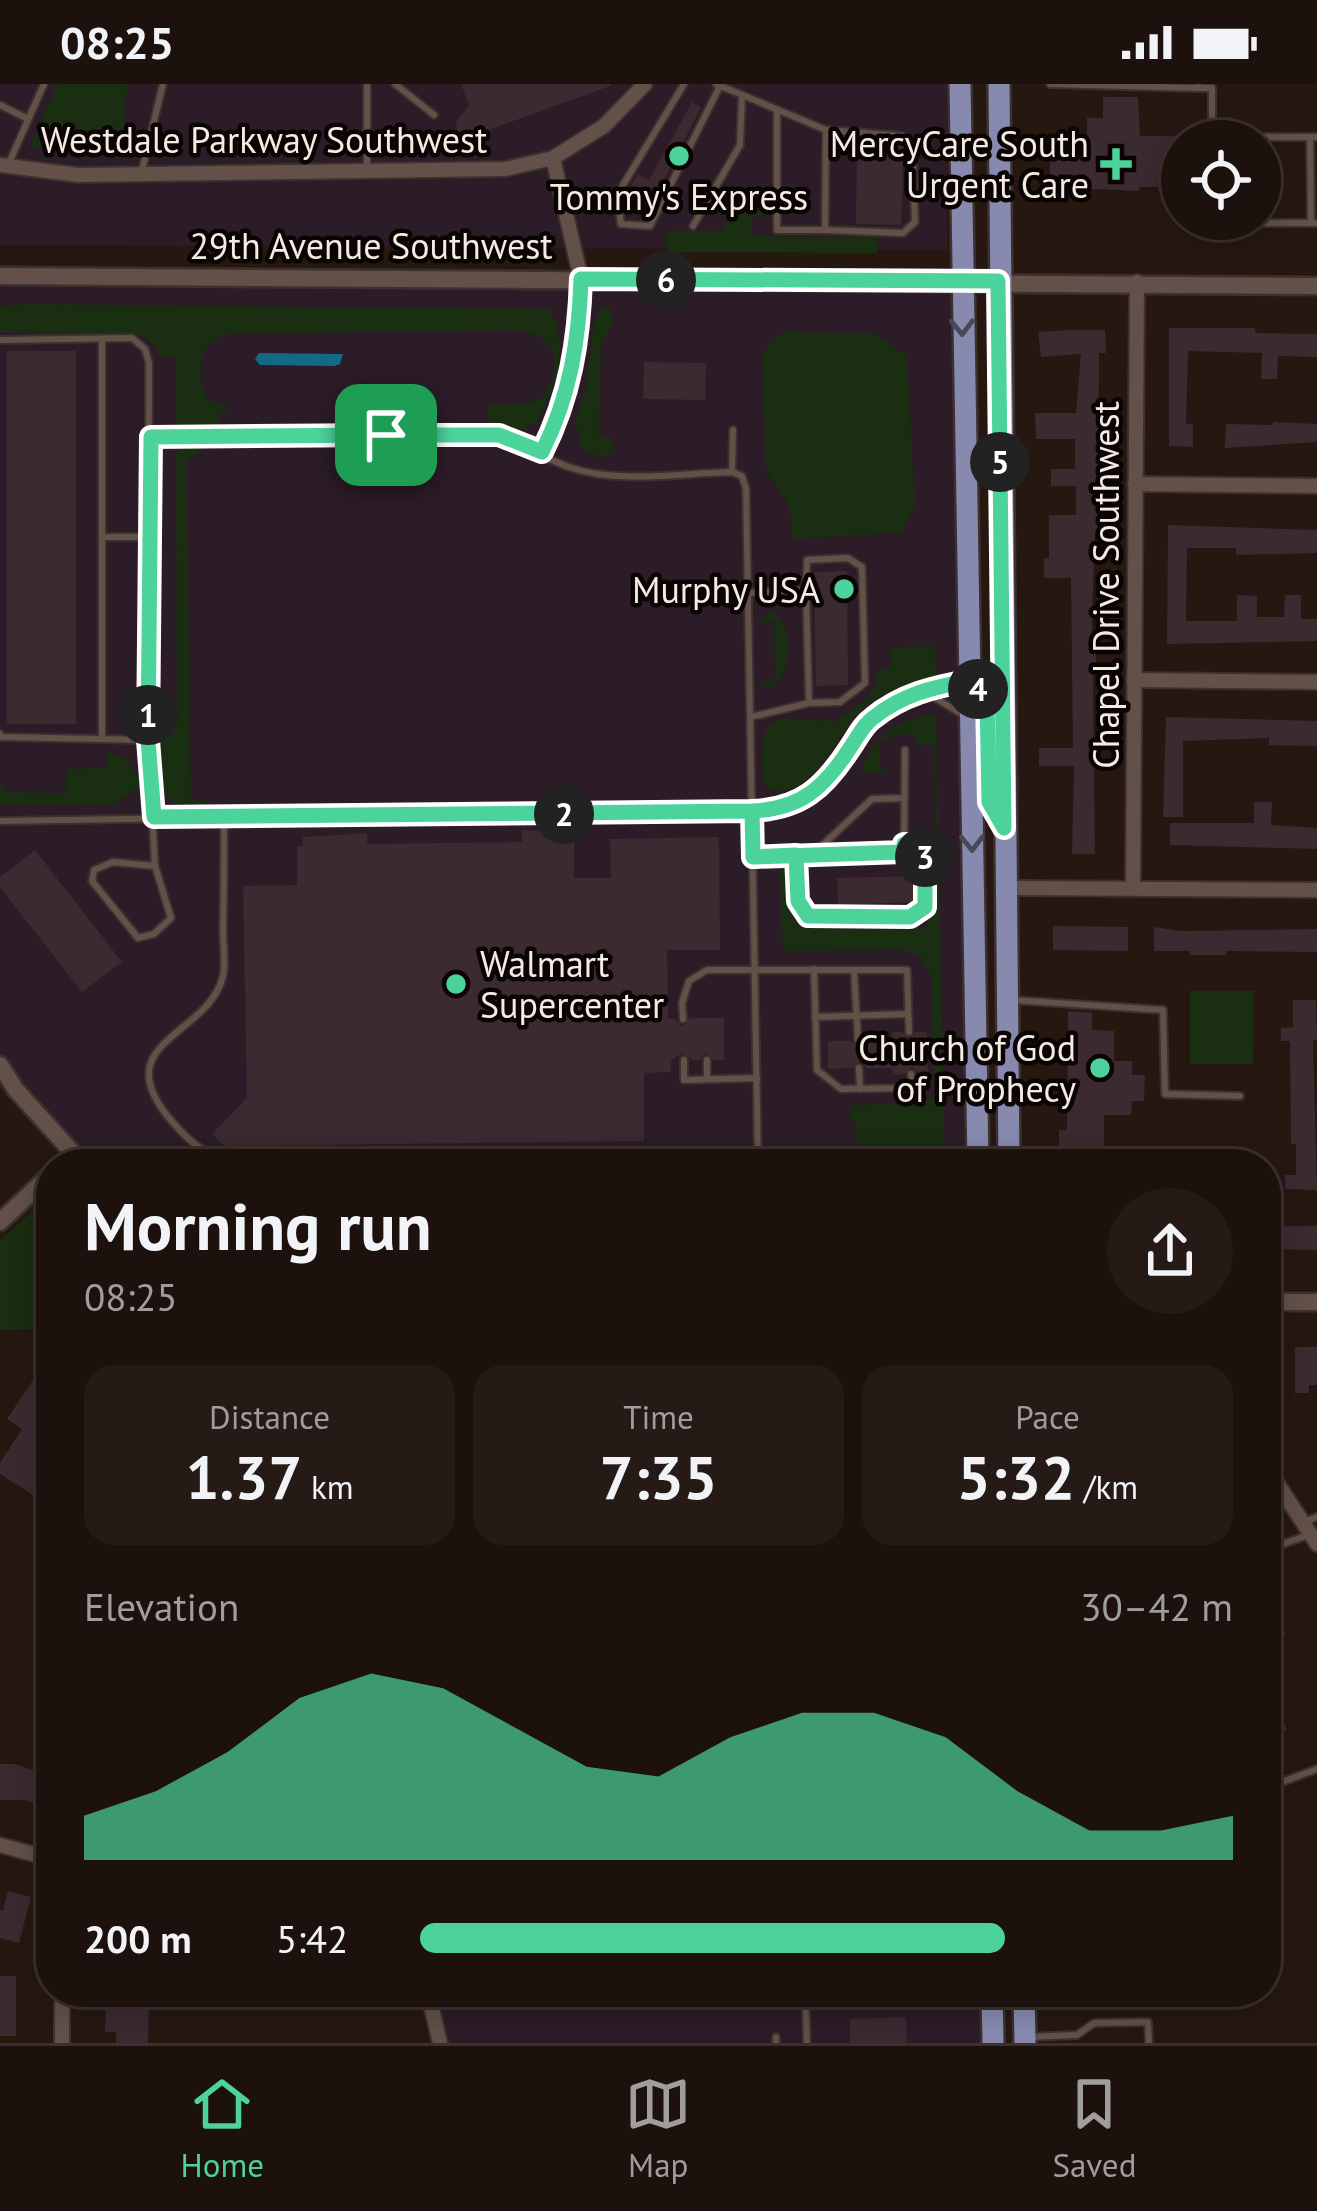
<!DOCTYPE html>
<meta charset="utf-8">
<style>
body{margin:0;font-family:"PT Sans",sans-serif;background:#251a16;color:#f1f3f6;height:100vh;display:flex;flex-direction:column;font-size:45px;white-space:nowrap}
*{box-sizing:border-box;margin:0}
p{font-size:39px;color:#a09d9d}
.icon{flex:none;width:66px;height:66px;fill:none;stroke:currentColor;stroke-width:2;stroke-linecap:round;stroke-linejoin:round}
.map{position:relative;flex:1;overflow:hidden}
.side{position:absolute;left:36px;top:1065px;width:1245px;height:858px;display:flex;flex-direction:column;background:#1c110d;border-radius:48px;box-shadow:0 6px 30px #0003,0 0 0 3px #3a312e}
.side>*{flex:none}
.buttons{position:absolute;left:1161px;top:36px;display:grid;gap:24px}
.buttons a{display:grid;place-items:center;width:120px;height:120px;border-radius:50%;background:#1c110d;box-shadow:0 6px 30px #0003,0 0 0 3px #3a312e;font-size:60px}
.pin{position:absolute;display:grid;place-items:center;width:102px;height:102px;color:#fff;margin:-51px;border-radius:24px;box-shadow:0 6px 18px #0006}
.km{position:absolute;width:60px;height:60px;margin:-30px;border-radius:50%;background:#222;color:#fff;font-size:33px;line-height:60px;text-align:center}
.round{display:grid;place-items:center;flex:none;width:126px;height:126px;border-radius:63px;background:#251a16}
.summary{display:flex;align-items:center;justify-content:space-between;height:204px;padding:0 48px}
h1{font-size:66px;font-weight:700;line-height:90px}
.figures{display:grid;grid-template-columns:repeat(3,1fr);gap:18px;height:204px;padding:12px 48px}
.figures div{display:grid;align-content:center;border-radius:30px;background:#251a16;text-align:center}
.figures b{font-size:60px;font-weight:700}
.figures small{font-size:33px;font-weight:400}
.figures p{font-size:33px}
.chart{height:336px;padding:24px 48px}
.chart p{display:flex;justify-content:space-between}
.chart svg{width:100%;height:216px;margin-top:12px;fill:#4cd39b;opacity:.7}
ul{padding:0 48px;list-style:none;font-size:39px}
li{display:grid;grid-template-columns:192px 144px 1fr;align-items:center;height:90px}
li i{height:30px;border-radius:15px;background:#4cd39b}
.status{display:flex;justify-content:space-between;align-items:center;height:84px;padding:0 60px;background:#1c110d;direction:ltr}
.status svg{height:33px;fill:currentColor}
.dock{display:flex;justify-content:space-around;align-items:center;height:168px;border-top:3px solid #3a312e;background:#1c110d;font-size:33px;color:#a09d9d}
.dock a{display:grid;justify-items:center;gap:6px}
.dock .selected{color:#4cd39b}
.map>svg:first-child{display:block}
.commercial{fill:#2b1c27}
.green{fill:#1a2e12}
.water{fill:#126a86}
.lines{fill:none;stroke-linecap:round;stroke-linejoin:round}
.stream{stroke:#126a86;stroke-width:4.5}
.building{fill:#3b2a30}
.service-casing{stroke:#3c312f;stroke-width:10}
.minor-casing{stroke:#3c312f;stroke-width:18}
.tertiary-casing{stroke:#3c312f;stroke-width:21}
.primary-casing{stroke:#3c312f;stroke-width:26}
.service{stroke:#625049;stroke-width:6}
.minor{stroke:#625049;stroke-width:14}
.tertiary{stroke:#625049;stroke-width:16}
.primary{stroke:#878aae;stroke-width:21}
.oneway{stroke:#484858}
.route-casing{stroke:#fff;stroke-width:24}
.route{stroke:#4cd39b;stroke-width:15}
.poi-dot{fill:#4cd39b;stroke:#0a0503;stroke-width:4.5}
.labels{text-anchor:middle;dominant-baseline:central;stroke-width:9;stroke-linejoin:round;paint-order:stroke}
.street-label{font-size:36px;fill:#f5eae6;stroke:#0a0503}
.poi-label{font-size:36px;fill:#f5eae6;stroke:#0a0503;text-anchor:end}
</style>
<div class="status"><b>08:25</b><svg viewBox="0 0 49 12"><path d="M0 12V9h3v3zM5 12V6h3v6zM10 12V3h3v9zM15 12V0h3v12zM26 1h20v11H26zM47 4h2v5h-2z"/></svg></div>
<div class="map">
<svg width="1317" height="1959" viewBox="0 0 1317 1959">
<rect width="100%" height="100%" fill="#261711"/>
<g class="commercial">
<polygon points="0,0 947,0 947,166 0,161"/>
<polygon points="0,192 961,197 978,1080 83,1080 0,981"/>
<polygon points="428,1908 992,1908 993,1959 440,1959"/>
</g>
<g class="green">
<polygon points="57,0 129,0 122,34 126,36 130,67 30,63"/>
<polygon points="751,103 752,124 765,125 766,130 752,134 752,152 877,154 878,169 666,168 667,147 721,147 729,130 737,133"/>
<path d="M25,220L549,225C572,260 555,305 537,339L518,347L488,339V320C503,320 525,323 538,315C546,310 551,299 553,290C560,260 542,251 516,246L229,250C197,259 195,286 207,315L234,328L219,329V343H176L175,274H161L157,263L138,250L0,248V222Z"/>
<polygon points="603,224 611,224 613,240 605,255 601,256 599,352 611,353 614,359 610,369 601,374 582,364 575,336 586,304 594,237"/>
<polygon points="783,248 875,250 907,272 915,421 901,449 792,455 790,423 766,386 762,268"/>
<polygon points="179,363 197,363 200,368 186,377 191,712 196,718 205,712 202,722 173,720 160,703 158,639 177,638 176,371"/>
<path d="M769,528C797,536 793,594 768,605L761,603L775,593L774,535L759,542Z"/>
<path d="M935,562L936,593C912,602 888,605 866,622C836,646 817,715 769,706C758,690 759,655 770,640L782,634L821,637L822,633L837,639L838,633C859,624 882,604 877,585L890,584L891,563Z"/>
<path d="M936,631L945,1080H856L855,1038L850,1037L849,1021L918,1019L933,1014L932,893L920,872L902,866L783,867L780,786L784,784L792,790L797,832L811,844L918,846L925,844L933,831L932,762L936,756L934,662L917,661L916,651H895L880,657V684L895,688L861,689C869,654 902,632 936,631Z"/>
<polygon points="108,669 124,673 140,695 137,705 111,721 0,722 0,694 3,708 65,709 67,685 106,684"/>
<polygon points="1190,907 1254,907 1253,980 1190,980"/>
<polygon points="51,1110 51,1245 0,1246 0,1157"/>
</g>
<polygon class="water" points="259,269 343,270 340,280 334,282 260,281 255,275"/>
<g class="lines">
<polyline class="stream" points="1266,1843 1273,1839"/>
</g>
<g class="building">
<polygon points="461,0 610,0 610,2 461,56 455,40 469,21"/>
<polygon points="1103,13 1138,13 1140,52 1180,52 1180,103 1139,103 1139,107 1050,103 1050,51 1087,51 1087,34 1103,34"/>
<polygon points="692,18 701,23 653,118 631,102 638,90 649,96"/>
<polygon points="857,60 904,61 901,141 856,140"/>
<polygon points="1169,244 1255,244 1255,249 1317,250 1317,273 1278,272 1277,295 1261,295 1262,269 1188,267 1186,340 1193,340 1193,363 1169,362"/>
<polygon points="1067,246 1105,246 1106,269 1099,269 1098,449 1095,449 1092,532 1092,564 1096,564 1096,588 1093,588 1095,770 1072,770 1074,682 1039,682 1039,664 1073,664 1071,494 1044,494 1044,474 1049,474 1049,431 1076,431 1076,402 1051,402 1051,385 1075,385 1075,355 1036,355 1035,329 1076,329 1081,270 1041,273 1038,248"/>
<rect x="7" y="267" width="69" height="373"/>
<polygon points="644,278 706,279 705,316 643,315"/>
<polygon points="1273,338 1317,340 1317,358 1225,364 1226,340 1273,341"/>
<polygon points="1168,441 1317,446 1317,469 1236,471 1236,464 1187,464 1186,537 1237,537 1237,511 1257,512 1257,533 1284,533 1285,511 1301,511 1301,535 1317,535 1317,557 1167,560"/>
<polygon points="847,487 848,601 816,602 814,488"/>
<polygon points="1166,633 1317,637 1317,662 1269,661 1269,654 1183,657 1183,733 1163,733"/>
<polygon points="1254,718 1272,718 1271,741 1317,744 1317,765 1170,761 1170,739 1254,739"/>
<polygon points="522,746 574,749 574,794 611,794 610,755 719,753 720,866 667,866 668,935 675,935 682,942 690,934 724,934 724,976 714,976 706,969 700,976 692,976 683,969 671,976 671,988 644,989 644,1057 224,1062 212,1050 247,1014 243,802 297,801 297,762 303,762 303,753 367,749 367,760 522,758"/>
<polygon points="35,766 122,878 82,908 0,803 0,793"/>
<polygon points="914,792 915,818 838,821 837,794"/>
<polygon points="1053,842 1128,843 1128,867 1053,866"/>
<polygon points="1154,843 1180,847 1317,845 1317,868 1226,867 1226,871 1190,871 1190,867 1154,867"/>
<polygon points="1293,916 1316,916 1317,956 1313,957 1317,1106 1285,1105 1285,1091 1296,1091 1296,1060 1291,1060 1290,957 1281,957 1281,944 1293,943"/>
<polygon points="1068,927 1092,929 1092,946 1114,947 1114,977 1132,977 1132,991 1145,991 1144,1017 1132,1017 1131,1031 1104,1031 1104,1080 1077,1080 1074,1068 1059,1068 1059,1046 1067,1046"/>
<polygon points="892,948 902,948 908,955 916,948 927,948 928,990 919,990 912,983 904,990 893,991 892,984 867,984 860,977 852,984 828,985 828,957 851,957 860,963 865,956 892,956"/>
<polygon points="1273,1142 1317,1142 1317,1166 1273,1165"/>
<polygon points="1295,1263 1317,1263 1317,1301 1309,1301 1309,1309 1295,1309"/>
<polygon points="33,1296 51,1307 51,1394 38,1414 0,1390 0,1379 22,1345 7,1335"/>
<polygon points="1267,1501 1286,1550 1266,1558 1266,1502"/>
<polygon points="1266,1593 1287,1646 1266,1654"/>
<polygon points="0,1680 15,1680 51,1692 51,1725 25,1716 0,1716"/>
<polygon points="8,1807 31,1813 19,1859 0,1854 0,1826 3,1827"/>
<rect x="0" y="1892" width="16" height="60"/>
<polygon points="106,1922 149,1923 148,1959 116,1959 116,1948 105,1948"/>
<polygon points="906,1933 907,1959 850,1959 850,1935"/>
</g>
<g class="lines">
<g class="service-casing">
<g id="service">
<polyline points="367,0 367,86"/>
<polyline points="395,0 434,31"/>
<polyline points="684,0 617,111 621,140 650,142 720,2"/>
<polyline points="716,0 826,46 825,146 777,146 777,28"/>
<polyline points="1050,0 1198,4 1198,0"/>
<polyline points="1198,4 1212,4 1212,57"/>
<polyline points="0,21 28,35"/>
<polyline points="1310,53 1311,139"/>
<polyline points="1317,53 1264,53 1263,139 1317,139"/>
<polyline points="9,79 44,0"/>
<polyline points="142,86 163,0"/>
<polyline points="693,142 740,61 742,12"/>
<polyline points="825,146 903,149 915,138 912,57 903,52 826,46"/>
<polyline points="102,255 102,654"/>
<polyline points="0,256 132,254 145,265 149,279 148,656 155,782 113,778 94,786 92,797 138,854 154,850 171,834 155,782"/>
<path d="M151,353L476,349C512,353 539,373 572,384C620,400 682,389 732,388L742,392L746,405L758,1080"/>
<path d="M542,368C570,313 579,259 581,198"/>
<polyline points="732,388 733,346"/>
<polyline points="102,453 150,453"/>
<polyline points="806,506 807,476 848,474 862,483 865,599 840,618 809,619"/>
<polyline points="748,509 806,506 809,619 751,633"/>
<polyline points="925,608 965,632"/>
<polyline points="0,650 2,653 148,656"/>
<path d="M224,735C224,772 224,809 223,846C223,860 226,879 223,892C209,952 106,957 169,1034C186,1054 201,1069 226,1076L758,1071"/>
<path d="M0,737L783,725C830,699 835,676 867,639C890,613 929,604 961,598"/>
<polyline points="815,768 872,715 904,714"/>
<polyline points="796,771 798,817 808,833 911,833 925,823 925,768 917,760 904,760"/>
<polyline points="753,773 904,768 905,666"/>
<polyline points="814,885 817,986 841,1005 912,1004 911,990"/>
<polyline points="854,886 858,956"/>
<polyline points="1011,916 1163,926 1165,1010 1240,1012"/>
<polyline points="815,933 908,930"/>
<polyline points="683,935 682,919 689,897 707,886 907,886 909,948"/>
<polyline points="684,976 684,996 757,994"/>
<polyline points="707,976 707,995"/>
<polyline points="859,984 860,1005"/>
<polyline points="1304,1438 1317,1433"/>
<polyline points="1266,1466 1308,1451"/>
<polyline points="1266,1704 1317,1685"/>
<polyline points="805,1908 807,1959"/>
<polyline points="776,1953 776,1959"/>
<polyline points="1028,1953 1077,1951 1094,1939 1148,1938 1149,1959"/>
</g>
</g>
<g class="minor-casing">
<g id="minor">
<polyline points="553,74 581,195"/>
<polyline points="0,81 78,91 505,85 553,74 604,42 645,0"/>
<polyline points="1135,400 1317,402"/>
<polyline points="1134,596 1317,598"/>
<polyline points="1006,804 1317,806"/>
<polyline points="1133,804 1137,198"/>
<polyline points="1266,1374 1273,1393 1317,1460"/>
<polyline points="0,1761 51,1775"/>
<polyline points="62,1908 62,1959"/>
<polyline points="428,1908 440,1959"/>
</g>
</g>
<g class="tertiary-casing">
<g id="tertiary">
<polyline points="0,192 1317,202"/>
<polyline points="0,981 16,1006 83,1080"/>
<polyline points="0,1138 51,1090"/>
<polyline points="1266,1218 1317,1218"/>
</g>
</g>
<g class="primary-casing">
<g id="primary">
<polyline points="960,0 978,1080"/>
<polyline points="999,0 1009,1080"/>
<polyline points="968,597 987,612 989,711"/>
<polyline points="992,1908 993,1959"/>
<polyline points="1024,1908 1025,1959"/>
</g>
</g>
<use href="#service" class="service"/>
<use href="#minor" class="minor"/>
<use href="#tertiary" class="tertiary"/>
<use href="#primary" class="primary"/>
</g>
<defs><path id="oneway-chevron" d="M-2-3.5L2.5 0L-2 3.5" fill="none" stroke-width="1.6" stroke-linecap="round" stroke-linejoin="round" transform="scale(3)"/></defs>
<g class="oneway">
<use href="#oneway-chevron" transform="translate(962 243) rotate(89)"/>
<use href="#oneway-chevron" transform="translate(972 759) rotate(89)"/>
</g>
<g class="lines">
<g class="route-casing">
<path id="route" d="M386,351L151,353L148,656L154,733L752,727L753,773L796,771L798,817L808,832L910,833L925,823V768L917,760H904V768L753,773L752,727C801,725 824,704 850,664C857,654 863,641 873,634C901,611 933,603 968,597L987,612L989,718L1004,744L998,197L581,195C579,257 570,312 542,368L499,351H386"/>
</g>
<use href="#route" class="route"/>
</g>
<g class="poi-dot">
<circle cx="679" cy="72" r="12"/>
<path d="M1110 62h12v12h12v12h-12v12h-12v-12h-12v-12h12z"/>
<circle cx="844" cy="505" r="12"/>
<circle cx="456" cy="900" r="12"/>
<circle cx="1100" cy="984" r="12"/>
</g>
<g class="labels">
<g class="street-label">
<text x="264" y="55">Westdale Parkway Southwest</text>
<text x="371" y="161">29th Avenue Southwest</text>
<text transform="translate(1105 501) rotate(-90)">Chapel Drive Southwest</text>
</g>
<g class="poi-label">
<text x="1089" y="59">MercyCare South<tspan x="1089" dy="41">Urgent Care</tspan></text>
<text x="679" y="112" text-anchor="middle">Tommy's Express</text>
<text x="820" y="505">Murphy USA</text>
<text x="480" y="879" text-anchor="start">Walmart<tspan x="480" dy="41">Supercenter</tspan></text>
<text x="1076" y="963">Church of God<tspan x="1076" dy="41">of Prophecy</tspan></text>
</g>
</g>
</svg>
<div class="buttons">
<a><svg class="icon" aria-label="locate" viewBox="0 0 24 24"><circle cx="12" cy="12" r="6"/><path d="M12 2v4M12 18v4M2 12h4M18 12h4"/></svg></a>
</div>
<div class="pin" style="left:386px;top:351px;background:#1e9e55"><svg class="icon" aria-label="arrive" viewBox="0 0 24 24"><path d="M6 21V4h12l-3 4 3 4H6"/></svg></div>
<b class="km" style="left:148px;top:631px">1</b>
<b class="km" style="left:564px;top:730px">2</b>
<b class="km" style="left:925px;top:773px">3</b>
<b class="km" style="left:978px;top:605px">4</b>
<b class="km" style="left:1000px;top:378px">5</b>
<b class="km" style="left:666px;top:196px">6</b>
<section class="side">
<div class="summary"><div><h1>Morning run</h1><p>08:25</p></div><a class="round"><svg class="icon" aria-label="share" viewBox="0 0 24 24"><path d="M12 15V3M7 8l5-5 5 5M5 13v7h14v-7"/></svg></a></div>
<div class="figures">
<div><p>Distance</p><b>1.37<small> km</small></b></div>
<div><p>Time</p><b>7:35</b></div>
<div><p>Pace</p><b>5:32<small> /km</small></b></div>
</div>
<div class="chart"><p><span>Elevation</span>30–42 m</p>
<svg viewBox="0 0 160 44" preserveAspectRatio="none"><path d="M0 44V35L10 30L20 22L30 11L40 6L50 9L60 17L70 25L80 27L90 19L100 14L110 14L120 19L130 30L140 38L150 38L160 35V44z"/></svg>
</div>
<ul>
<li><b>200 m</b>5:42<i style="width:72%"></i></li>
</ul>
</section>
</div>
<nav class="dock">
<a class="selected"><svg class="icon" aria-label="home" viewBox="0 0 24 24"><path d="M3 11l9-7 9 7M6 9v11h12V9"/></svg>Home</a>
<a><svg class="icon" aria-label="map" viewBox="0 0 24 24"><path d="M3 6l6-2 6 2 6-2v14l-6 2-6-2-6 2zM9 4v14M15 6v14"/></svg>Map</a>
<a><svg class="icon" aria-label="saved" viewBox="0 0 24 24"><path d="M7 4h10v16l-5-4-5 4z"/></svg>Saved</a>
</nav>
